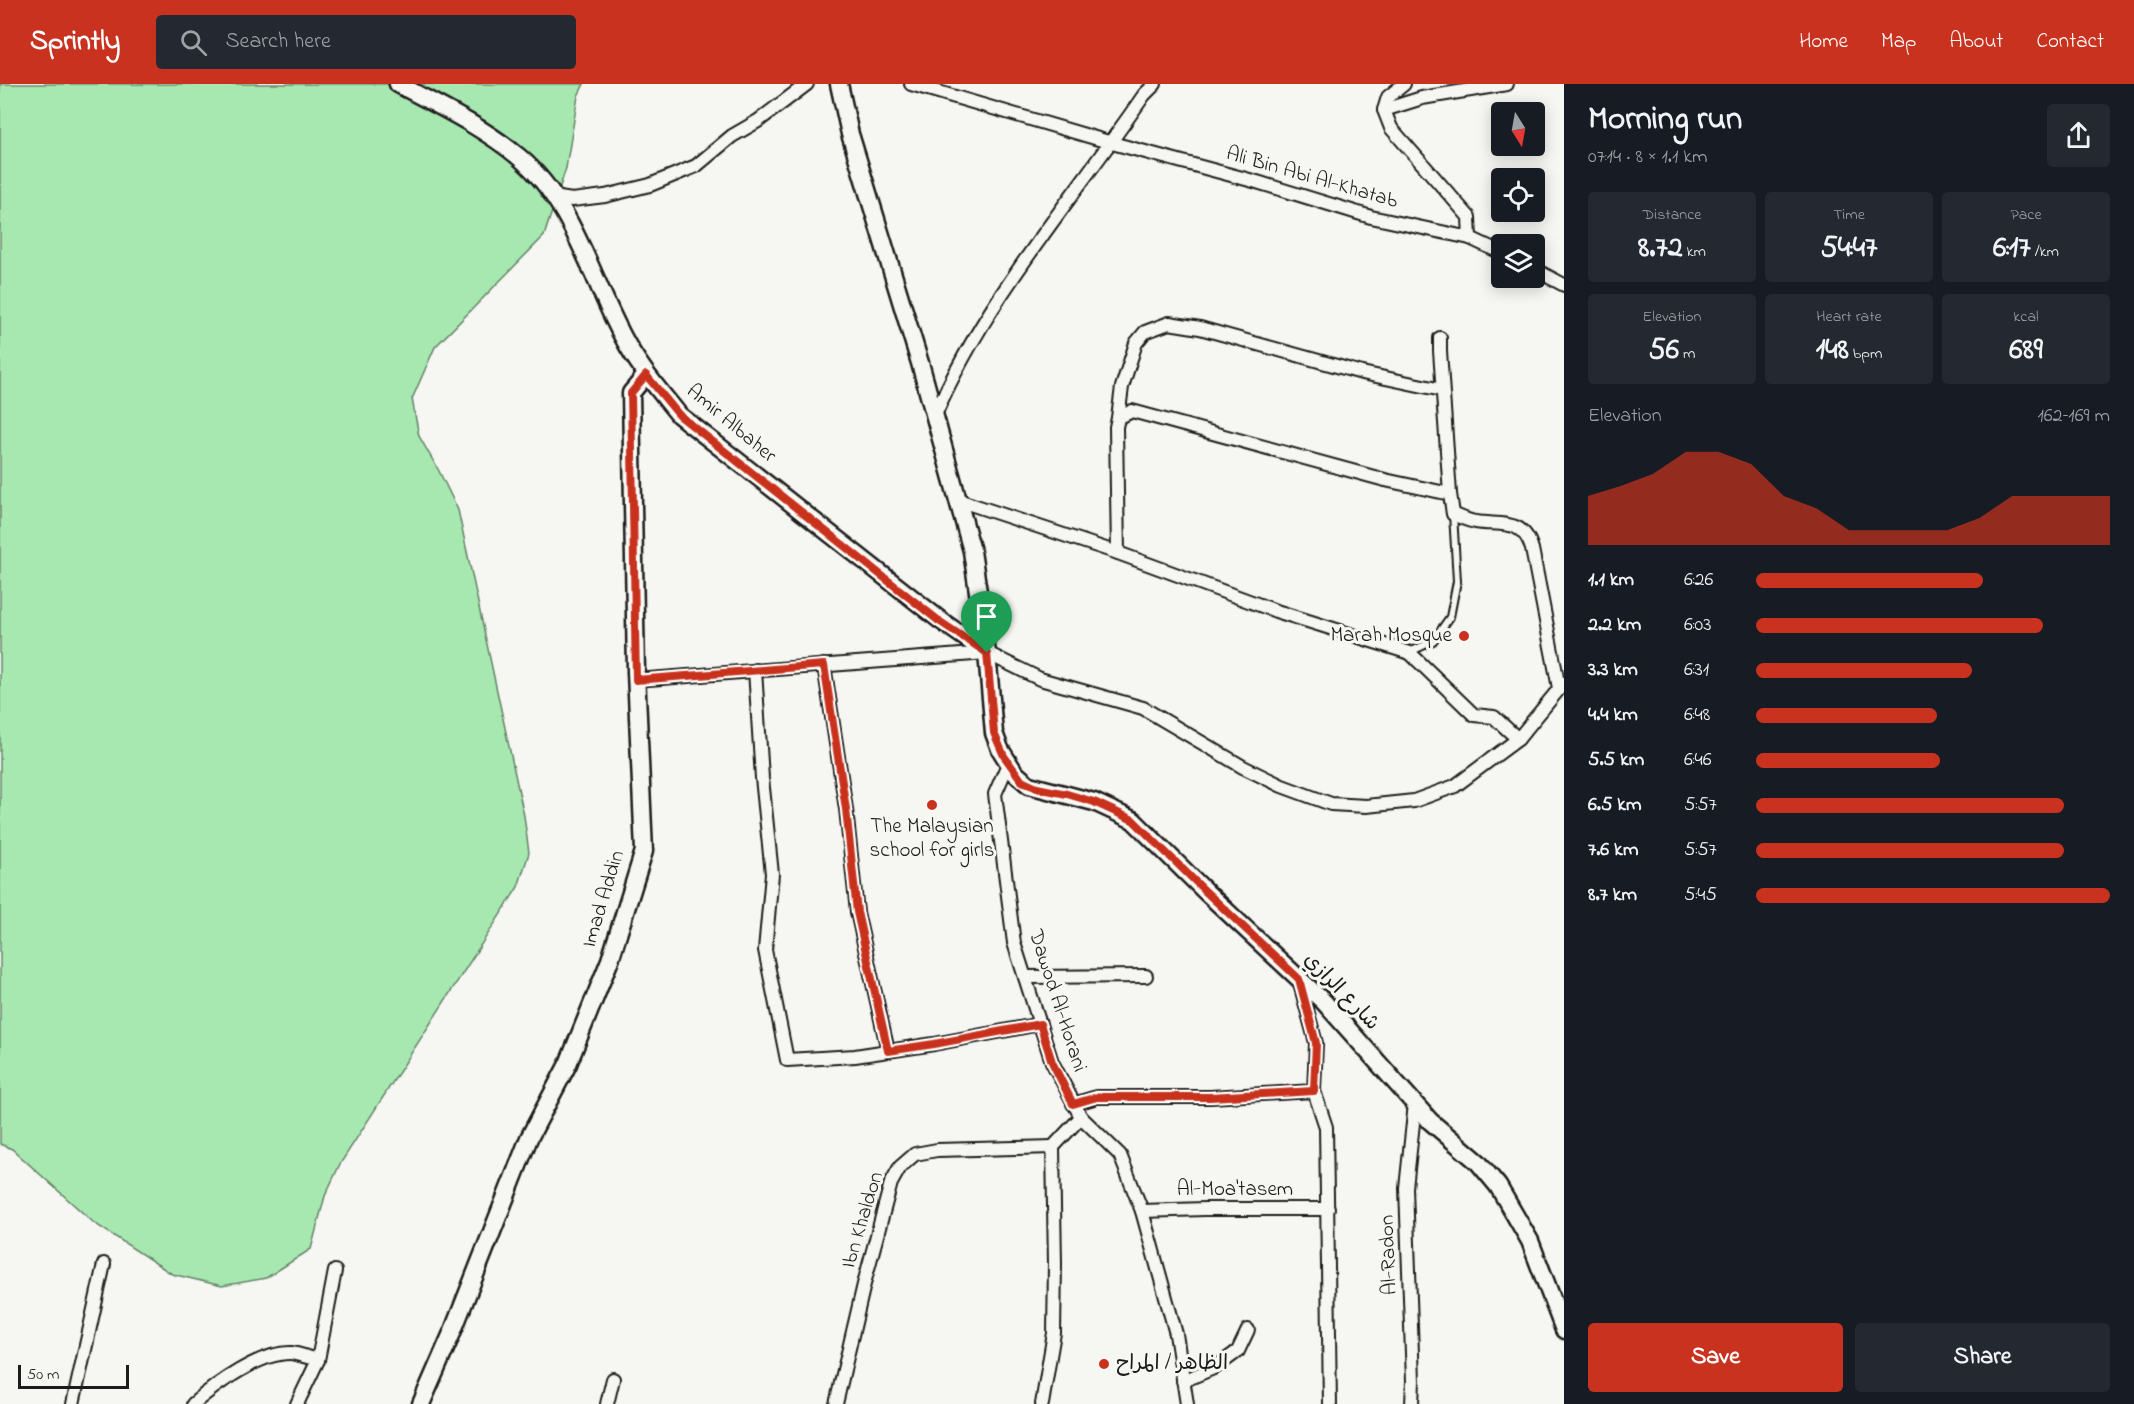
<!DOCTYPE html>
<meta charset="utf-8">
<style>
body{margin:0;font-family:"Indie Flower","Playpen Sans Arabic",sans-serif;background:#242831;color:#f1f3f6;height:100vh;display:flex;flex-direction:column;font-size:22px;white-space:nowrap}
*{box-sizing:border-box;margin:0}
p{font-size:20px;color:#9ea1a6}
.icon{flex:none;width:33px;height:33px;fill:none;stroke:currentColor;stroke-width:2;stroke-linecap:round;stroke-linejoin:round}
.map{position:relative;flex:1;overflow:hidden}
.panel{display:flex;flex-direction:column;background:#171b24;width:570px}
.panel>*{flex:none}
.needle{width:39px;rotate:169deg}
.controls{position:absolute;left:1491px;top:18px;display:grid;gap:12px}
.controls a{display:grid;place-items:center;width:54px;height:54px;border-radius:6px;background:#171b24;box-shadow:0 3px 15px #0003;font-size:30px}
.scale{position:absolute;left:18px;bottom:15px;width:111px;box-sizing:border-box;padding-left:6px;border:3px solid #1c1c1c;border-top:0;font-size:16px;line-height:21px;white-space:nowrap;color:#1c1c1c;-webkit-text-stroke:4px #f6f6f2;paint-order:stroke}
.pin{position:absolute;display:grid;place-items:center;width:51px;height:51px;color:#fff;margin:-62px -26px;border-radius:50% 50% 50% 0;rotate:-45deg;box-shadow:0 0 6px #0007}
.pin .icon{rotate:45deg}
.round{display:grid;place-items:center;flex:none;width:63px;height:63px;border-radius:6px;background:#242831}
.headline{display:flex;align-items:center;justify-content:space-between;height:102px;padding:0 24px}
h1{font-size:33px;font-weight:700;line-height:45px}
.figures{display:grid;grid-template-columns:repeat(3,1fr);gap:9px;height:102px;padding:6px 24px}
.figures div{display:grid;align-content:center;border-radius:6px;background:#242831;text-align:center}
.figures b{font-size:30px;font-weight:700}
.figures small{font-size:16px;font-weight:400}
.figures p{font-size:16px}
.chart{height:168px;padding:12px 24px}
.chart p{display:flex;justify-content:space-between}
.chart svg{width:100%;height:108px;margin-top:6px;fill:#c8321e;opacity:.7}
.cta{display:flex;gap:12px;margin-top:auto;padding:12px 24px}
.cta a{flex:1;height:69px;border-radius:6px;background:#c8321e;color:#fff;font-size:24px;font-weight:700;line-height:69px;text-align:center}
.cta a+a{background:#242831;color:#f1f3f6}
ul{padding:0 24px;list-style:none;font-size:20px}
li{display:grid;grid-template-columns:96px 72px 1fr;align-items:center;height:45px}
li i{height:15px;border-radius:8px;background:#c8321e}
header{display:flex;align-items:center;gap:36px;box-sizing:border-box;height:84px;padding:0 30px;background:#c8321e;color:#fff}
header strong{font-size:28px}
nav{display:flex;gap:33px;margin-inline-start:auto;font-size:21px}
.search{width:420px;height:54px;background:#242831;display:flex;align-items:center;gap:15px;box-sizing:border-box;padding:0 21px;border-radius:6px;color:#9ea1a6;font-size:22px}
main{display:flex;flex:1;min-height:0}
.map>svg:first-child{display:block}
.green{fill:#a7e8b1;stroke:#628266;stroke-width:1.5}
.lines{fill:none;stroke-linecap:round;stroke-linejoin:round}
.lane-casing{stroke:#1c1c1c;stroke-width:10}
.street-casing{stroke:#1c1c1c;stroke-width:16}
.secondary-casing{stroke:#1c1c1c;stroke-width:21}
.lane{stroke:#f6f6f2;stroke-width:6}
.street{stroke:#f6f6f2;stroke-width:12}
.secondary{stroke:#f6f6f2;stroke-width:16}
.route-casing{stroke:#fff;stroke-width:12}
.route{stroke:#c8321e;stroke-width:8}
.poi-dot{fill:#c8321e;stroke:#f6f6f2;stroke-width:2}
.labels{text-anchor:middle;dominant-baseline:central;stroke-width:6;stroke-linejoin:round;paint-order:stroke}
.street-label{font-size:21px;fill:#1c1c1c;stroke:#f6f6f2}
.poi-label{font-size:21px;fill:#1c1c1c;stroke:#f6f6f2;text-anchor:end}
</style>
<header>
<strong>Sprintly</strong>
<div class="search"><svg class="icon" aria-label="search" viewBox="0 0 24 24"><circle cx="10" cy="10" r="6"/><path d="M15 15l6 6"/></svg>Search here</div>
<nav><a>Home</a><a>Map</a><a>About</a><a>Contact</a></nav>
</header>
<main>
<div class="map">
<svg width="1564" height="1320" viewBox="0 0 1564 1320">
<rect width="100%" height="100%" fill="#f6f6f2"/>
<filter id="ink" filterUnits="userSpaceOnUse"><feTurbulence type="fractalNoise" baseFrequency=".0167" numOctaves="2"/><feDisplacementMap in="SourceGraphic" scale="12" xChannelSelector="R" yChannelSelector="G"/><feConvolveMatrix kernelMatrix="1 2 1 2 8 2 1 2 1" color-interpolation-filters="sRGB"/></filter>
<g filter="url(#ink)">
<polygon class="green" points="0,0 584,0 578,12 566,84 544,152 435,263 412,315 419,352 439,387 458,426 524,732 529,769 518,803 340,1080 325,1112 311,1165 266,1194 222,1202 172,1190 94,1139 12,1065 0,1060"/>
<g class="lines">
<g class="lane-casing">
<polyline id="lane" points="1410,568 1433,557 1450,533 1457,497 1453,430"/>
</g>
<g class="street-casing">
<g id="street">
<polyline points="911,0 1112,59 1257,98 1371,133 1470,154 1502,169"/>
<polyline points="1384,26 1388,13 1404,0"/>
<polyline points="553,113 572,116 605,112 650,101 696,82 732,52 758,37 807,0"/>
<polyline points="1470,154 1469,133 1391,44 1384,26 1422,14 1507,0"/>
<polyline points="1534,185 1564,201"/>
<polyline points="1440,254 1440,267 1450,410"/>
<path d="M935,331C986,214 1072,116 1144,11L1155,0"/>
<polyline points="1118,334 1122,303 1136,259 1145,248 1169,239 1200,244 1362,289 1442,306"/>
<polyline points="958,416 1118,469 1276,527 1410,569 1474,631 1494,633 1518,655"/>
<path d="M1118,469L1116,343L1118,334L1132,327L1385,396L1450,410L1453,430C1460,433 1468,437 1476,438C1500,442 1523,433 1532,465L1559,604"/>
<polyline points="824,581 846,725 857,828 888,967"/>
<polyline points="755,586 762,694 772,790 765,866 787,976 855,972 934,960 1040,940"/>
<polyline points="636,596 987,569 1040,595 1143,624 1243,683 1282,702 1331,720 1366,722 1414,717 1455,702 1518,655 1564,599"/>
<polyline points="1008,680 995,710 1014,859 1052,978 1081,1033 1120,1071 1142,1127 1176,1250 1187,1320"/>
<polyline points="1025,893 1146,892"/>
<polyline points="1299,896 1316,959 1314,1007 1326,1043 1330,1320"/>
<polyline points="1073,1020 1097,1013 1210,1013 1314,1007"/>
<polyline points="1142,1127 1205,1125 1328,1125"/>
<polyline points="1183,1297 1216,1283 1238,1267 1248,1246"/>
<polyline points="73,1320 104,1180"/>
<path d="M193,1320C215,1301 260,1268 291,1269C299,1270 309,1274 318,1276"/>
<polyline points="297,1320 318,1276 335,1187"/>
<polyline points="607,1320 613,1295"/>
<polyline points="836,1320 865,1196 891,1099 900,1083 915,1070 937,1066 1053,1063"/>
<polyline points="1042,1320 1054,1249 1055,1180 1053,1063 1081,1033"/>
<polyline points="1412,1320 1413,1297 1406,1104 1415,1020"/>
</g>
</g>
<g class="secondary-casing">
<g id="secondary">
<path d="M398,0C439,22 483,43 519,73C573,118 591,194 623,253C638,282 659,306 679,331L940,536L987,569L994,649L1000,665L1015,689L1029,701L1094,718L1133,736L1205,807L1324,918L1430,1037L1478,1078L1498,1102L1530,1157L1564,1246"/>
<polyline points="839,0 850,50 920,279 972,467 987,569"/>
<polyline points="421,1320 452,1249 529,1054 568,980 610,876 644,767 636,588 631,309 646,291"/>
</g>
</g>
<use href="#lane" class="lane"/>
<use href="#street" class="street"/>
<use href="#secondary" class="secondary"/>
</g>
</g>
<g class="lines" filter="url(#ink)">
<g class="route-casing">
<polygon id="route" points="646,291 679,331 939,537 987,569 994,649 1004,672 1022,697 1037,704 1067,710 1094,718 1133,736 1205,807 1299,895 1316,959 1314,1007 1210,1013 1097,1013 1073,1020 1052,978 1040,940 934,960 888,967 857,828 846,725 824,581 636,596 631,309"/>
</g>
<use href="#route" class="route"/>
</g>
<g class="poi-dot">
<circle cx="1464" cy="552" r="6"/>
<circle cx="932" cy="721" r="6"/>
<circle cx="1104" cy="1280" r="6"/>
</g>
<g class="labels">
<g class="street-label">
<text transform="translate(1312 94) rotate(16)">Ali Bin Abi Al-Khatab</text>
<text transform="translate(731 340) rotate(40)">Amir Albaher</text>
<text transform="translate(604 815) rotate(-73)">Imad Addin</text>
<text transform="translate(1341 908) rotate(46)">شارع الرازي</text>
<text transform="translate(1057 917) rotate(72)">Dawod Al-Horani</text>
<text x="1235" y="1106">Al-Moa'tasem</text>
<text transform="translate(863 1136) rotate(-73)">Ibn Khaldon</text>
<text transform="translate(1389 1171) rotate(-92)">Al-Radon</text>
</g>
<g class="poi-label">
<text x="1452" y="552">Marah Mosque</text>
<text x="932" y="743" text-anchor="middle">The Malaysian<tspan x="932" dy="24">school for girls</tspan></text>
<text x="1116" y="1280" text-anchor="start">الظاهر / المراح</text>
</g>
</g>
</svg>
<div class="controls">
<a><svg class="needle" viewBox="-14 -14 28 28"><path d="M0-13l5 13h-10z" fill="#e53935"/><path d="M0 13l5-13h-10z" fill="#9ea1a6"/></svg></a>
<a><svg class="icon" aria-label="locate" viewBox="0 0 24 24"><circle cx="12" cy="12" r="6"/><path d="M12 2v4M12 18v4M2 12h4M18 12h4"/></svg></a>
<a><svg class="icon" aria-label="layers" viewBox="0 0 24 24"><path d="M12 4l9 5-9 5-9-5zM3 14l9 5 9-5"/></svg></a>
</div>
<div class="scale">50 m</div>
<div class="pin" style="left:987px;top:569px;background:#1e9e55"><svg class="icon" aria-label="arrive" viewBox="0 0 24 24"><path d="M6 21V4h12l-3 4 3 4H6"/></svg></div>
</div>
<section class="panel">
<div class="headline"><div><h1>Morning run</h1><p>07:14 · 8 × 1.1 km</p></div><a class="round"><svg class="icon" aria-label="share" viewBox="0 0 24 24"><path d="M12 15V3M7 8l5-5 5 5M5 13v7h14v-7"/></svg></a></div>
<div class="figures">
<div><p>Distance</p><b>8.72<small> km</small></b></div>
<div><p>Time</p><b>54:47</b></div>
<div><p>Pace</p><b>6:17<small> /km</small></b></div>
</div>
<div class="figures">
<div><p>Elevation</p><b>56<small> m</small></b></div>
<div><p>Heart rate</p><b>148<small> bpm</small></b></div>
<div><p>kcal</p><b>689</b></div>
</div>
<div class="chart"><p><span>Elevation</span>162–169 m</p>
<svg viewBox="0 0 160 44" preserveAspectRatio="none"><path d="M0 44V24L10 20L20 15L30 6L40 6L50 11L60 24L70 29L80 38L90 38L100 38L110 38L120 33L130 24L140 24L150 24L160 24V44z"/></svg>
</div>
<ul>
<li><b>1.1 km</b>6:26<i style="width:64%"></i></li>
<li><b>2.2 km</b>6:03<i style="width:81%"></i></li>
<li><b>3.3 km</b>6:31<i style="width:61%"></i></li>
<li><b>4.4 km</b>6:48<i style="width:51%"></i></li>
<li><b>5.5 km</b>6:46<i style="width:52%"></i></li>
<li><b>6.5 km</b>5:57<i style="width:87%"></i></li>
<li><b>7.6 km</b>5:57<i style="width:87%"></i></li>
<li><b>8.7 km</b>5:45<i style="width:100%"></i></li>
</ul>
<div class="cta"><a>Save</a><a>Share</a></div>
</section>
</main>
